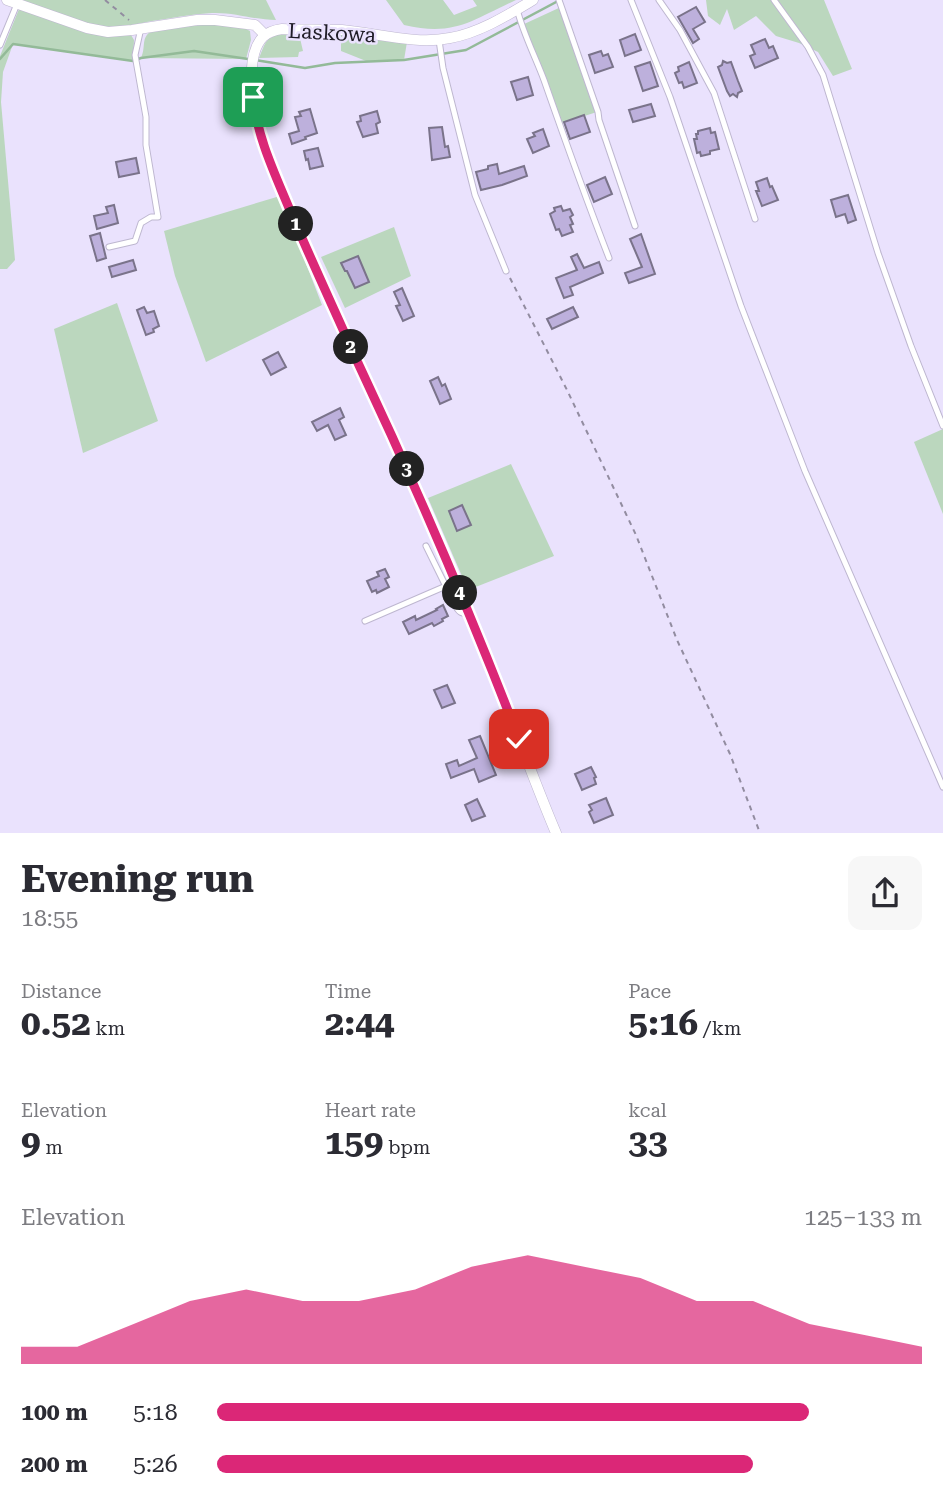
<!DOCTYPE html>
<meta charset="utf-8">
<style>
body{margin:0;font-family:"Roboto Serif",serif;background:#f7f7f7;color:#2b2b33;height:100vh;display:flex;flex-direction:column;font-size:26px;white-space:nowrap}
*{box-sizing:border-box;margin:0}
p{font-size:23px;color:#7c7c81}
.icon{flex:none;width:38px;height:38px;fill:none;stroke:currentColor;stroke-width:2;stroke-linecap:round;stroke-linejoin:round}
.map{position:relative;height:833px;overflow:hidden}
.sheet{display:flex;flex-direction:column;background:#fff;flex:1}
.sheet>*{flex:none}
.pin{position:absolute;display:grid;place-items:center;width:60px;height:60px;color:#fff;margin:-30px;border-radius:14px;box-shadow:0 4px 10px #0006}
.km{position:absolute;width:35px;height:35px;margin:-18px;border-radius:50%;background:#222;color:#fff;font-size:19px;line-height:35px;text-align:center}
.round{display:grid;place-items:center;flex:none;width:74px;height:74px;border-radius:14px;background:#f7f7f7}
.headline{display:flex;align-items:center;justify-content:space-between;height:119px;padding:0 21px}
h1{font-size:38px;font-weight:700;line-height:52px}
.stats{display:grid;grid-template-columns:repeat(3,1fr);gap:10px;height:119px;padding:7px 21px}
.stats div{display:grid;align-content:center}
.stats b{font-size:35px;font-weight:700}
.stats small{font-size:19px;font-weight:400}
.stats p{font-size:19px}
.chart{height:196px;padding:14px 21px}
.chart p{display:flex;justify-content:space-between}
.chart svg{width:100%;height:126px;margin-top:7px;fill:#db2777;opacity:.7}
ul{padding:0 21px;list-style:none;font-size:23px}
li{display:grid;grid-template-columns:112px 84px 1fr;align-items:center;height:52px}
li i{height:18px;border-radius:9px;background:#db2777}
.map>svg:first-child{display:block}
.green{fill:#bbd7be}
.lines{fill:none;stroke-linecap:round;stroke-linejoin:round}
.stream{stroke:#93ba98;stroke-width:2.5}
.building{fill:#bdb0dc;stroke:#7a738a;stroke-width:2}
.lane-casing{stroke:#beb7d0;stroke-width:7}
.street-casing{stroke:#beb7d0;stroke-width:11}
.path{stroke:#928ca0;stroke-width:2;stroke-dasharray:5 5;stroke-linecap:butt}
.lane{stroke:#fff;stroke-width:5}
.street{stroke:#fff;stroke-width:10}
.route-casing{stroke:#fff;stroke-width:14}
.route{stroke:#db2777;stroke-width:9}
.labels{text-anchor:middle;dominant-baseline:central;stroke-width:5;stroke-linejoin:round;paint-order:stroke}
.street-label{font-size:21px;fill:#201d27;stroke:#eae2fd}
</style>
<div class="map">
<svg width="943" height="833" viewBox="0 0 943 833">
<rect width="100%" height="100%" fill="#eae2fd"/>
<g class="green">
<path d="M20,0H266L276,20C255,20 234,12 212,13C192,14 172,18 152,21C138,24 124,27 109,27C82,26 46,9 20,0Z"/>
<path d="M386,0H443L454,15L477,6L473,0H516C472,20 455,37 404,25Z"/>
<polygon points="706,0 824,0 852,69 833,76 818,52 799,43 776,36 756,16 734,30 727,9 720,25 708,16"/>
<polygon points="561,7 597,112 559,124 522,25"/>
<polygon points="19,9 85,32 131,35 134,40 133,61 13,44 3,72 1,102 15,260 7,269 0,269 0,56"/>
<path d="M214,24L240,26L250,31L251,40L246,59L141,58C147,45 139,37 155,29Z"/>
<path d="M282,33L299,34L303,51L299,52L298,57L259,58C266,42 264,39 282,33Z"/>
<polygon points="341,34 407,42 404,60 366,61 341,51"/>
<polygon points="280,196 322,305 206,362 175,276 164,231"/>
<polygon points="394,227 411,276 345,308 321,257"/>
<polygon points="117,303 158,421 83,453 54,329"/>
<polygon points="943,429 943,514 914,442"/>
<polygon points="511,464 554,556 468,590 428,498"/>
</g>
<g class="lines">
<g class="stream">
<polyline points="0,59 13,44 133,61 141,58 194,51 248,59"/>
<polyline points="255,60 305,68 335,63 404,60 466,50 560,0"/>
</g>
</g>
<g class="building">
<polygon points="696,7 705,22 693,29 699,39 693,43 678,17"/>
<polygon points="635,34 641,50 625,56 620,40"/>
<polygon points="765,39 769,48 773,46 778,58 755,68 750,56 755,54 751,45"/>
<polygon points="601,51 603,56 608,54 613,67 595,73 589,55"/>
<polygon points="723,61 727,63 731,62 738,81 742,91 738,93 737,97 733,94 730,96 727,91 718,67 722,65"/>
<polygon points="650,62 658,86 643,91 635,67"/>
<polygon points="689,62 697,83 684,88 682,82 679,83 675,73 679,71 678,67"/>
<polygon points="528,77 533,95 517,100 511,82"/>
<polygon points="651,104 655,116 633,122 629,110"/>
<polygon points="310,109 317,133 305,137 306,139 292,144 289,134 299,131 295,117 301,116 299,112"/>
<polygon points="377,111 380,122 376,124 378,133 363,137 357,122 361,121 360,116"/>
<polygon points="584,115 590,132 570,139 564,122"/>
<polygon points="442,127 445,147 448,146 450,157 432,160 429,128"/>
<polygon points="710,128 711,133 715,132 719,149 710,151 710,154 701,156 700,152 697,153 694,139 697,139 696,134 698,134 698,131"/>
<polygon points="543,129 549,146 533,153 527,139 535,136 533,133"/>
<polygon points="318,148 323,166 310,169 308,159 306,160 304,151"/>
<polygon points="136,158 139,173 119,177 116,162"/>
<polygon points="497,164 499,174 524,166 527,176 502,185 481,190 476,172 488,169 488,166"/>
<polygon points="605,177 612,194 594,202 587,185"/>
<polygon points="767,178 770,187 772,186 778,200 762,206 756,191 759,191 756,182"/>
<polygon points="848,195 856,220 848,223 845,214 836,217 831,200"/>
<polygon points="114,205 118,223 97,229 94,216 108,213 106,207"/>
<polygon points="561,206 563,211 570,209 573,215 570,217 573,224 570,225 573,232 562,236 559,229 556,230 550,214 555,211 554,208"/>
<polygon points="100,233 106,258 97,261 90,236"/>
<polygon points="641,234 655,274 629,283 625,273 642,267 630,239"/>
<polygon points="577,254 584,268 599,262 603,273 570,287 573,295 564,298 556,278 577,270 571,257"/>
<polygon points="358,256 369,282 355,288 347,271 345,271 341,263"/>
<polygon points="133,260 136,270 112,277 109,267"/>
<polygon points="402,288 414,316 403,321 396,306 400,305 394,292"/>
<polygon points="144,307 147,313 154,311 159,326 153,329 154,332 146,335 137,310"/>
<polygon points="573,307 578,317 552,329 547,319"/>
<polygon points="278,352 286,367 271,375 263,360"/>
<polygon points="438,377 442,386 445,384 451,399 440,404 430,381"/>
<polygon points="340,408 344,417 339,420 346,435 335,440 328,425 317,431 312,422"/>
<polygon points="462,505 471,525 457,531 449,511"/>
<polygon points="385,569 389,577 385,579 389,587 377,593 376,590 372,592 367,581 379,576 377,572"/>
<polygon points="443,605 448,616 442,619 443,621 434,626 432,623 409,634 403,622 415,616 416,620 437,610 436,609"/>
<polygon points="447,685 455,703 442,708 434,690"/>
<polygon points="480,736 496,775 479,782 474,769 451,778 446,764 457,760 459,766 477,758 469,740"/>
<polygon points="591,767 596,777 594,778 596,784 582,790 575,774"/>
<polygon points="606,798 613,815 594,823 589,812 592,810 589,805"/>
<polygon points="477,799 485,816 472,821 465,805"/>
</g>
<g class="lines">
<g class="lane-casing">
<g id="lane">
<polyline points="559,0 598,112 599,120 635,226"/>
<polyline points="631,0 670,97 741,306 805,471 943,787"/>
<polyline points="659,0 680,30 714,93 755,219"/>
<polyline points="774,0 808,47 823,75 878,253 911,346 943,426"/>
<path d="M517,9C523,33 535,56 544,80C565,140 586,199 609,258"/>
<polyline points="439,40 443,68 475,195 506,271"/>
<polyline points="0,45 17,4"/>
<polyline points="109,247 135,241 141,223 151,217 158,217 146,145 146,117 135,55 141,28"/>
<path d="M426,546L456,607C460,613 462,614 468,613"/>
<polyline points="365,621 446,586"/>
</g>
</g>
<g class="street-casing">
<g id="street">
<polyline points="7,0 87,28 108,32 132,30 197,20 215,20 255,25 265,35"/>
<path d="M533,0C508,15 479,33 450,38C415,45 377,33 342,30C322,29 302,30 282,29C275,30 268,32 263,37C247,53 251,94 255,114C262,152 280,188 295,224C327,299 363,372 397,446C433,526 467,608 500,690C519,738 536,786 556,833"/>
</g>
</g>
<g class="path">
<polyline points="105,0 129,20"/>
<polyline points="510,278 567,390 636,535 677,640 730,754 760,833"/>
</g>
<use href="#lane" class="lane"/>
<use href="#street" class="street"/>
</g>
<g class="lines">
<g class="route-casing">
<path id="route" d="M253,97C257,136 274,172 289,208C311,260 335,311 358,363C416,486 470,612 519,739"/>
</g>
<use href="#route" class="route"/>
</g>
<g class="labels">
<g class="street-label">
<text transform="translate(332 33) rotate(3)">Laskowa</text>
</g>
</g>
</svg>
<div class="pin" style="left:253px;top:97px;background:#1e9e55"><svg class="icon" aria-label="arrive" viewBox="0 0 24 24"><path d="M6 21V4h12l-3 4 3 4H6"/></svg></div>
<div class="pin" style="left:519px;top:739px;background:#d93025"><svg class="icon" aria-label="check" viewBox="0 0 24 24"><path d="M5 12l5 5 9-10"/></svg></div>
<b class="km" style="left:296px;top:224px">1</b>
<b class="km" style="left:351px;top:347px">2</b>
<b class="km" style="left:407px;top:469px">3</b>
<b class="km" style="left:460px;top:593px">4</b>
</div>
<section class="sheet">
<div class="headline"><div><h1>Evening run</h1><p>18:55</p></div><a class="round"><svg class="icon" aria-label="share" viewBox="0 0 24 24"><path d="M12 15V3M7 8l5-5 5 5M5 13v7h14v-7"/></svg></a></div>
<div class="stats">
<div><p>Distance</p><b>0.52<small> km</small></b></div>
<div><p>Time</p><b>2:44</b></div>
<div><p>Pace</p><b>5:16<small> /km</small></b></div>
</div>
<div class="stats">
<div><p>Elevation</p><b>9<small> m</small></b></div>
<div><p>Heart rate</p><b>159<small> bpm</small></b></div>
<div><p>kcal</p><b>33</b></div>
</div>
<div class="chart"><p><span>Elevation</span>125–133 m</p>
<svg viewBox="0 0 160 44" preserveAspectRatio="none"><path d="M0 44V38L10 38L20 30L30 22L40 18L50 22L60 22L70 18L80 10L90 6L100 10L110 14L120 22L130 22L140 30L150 34L160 38V44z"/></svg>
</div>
<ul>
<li><b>100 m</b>5:18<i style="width:84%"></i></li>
<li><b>200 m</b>5:26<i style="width:76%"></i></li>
</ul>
</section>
